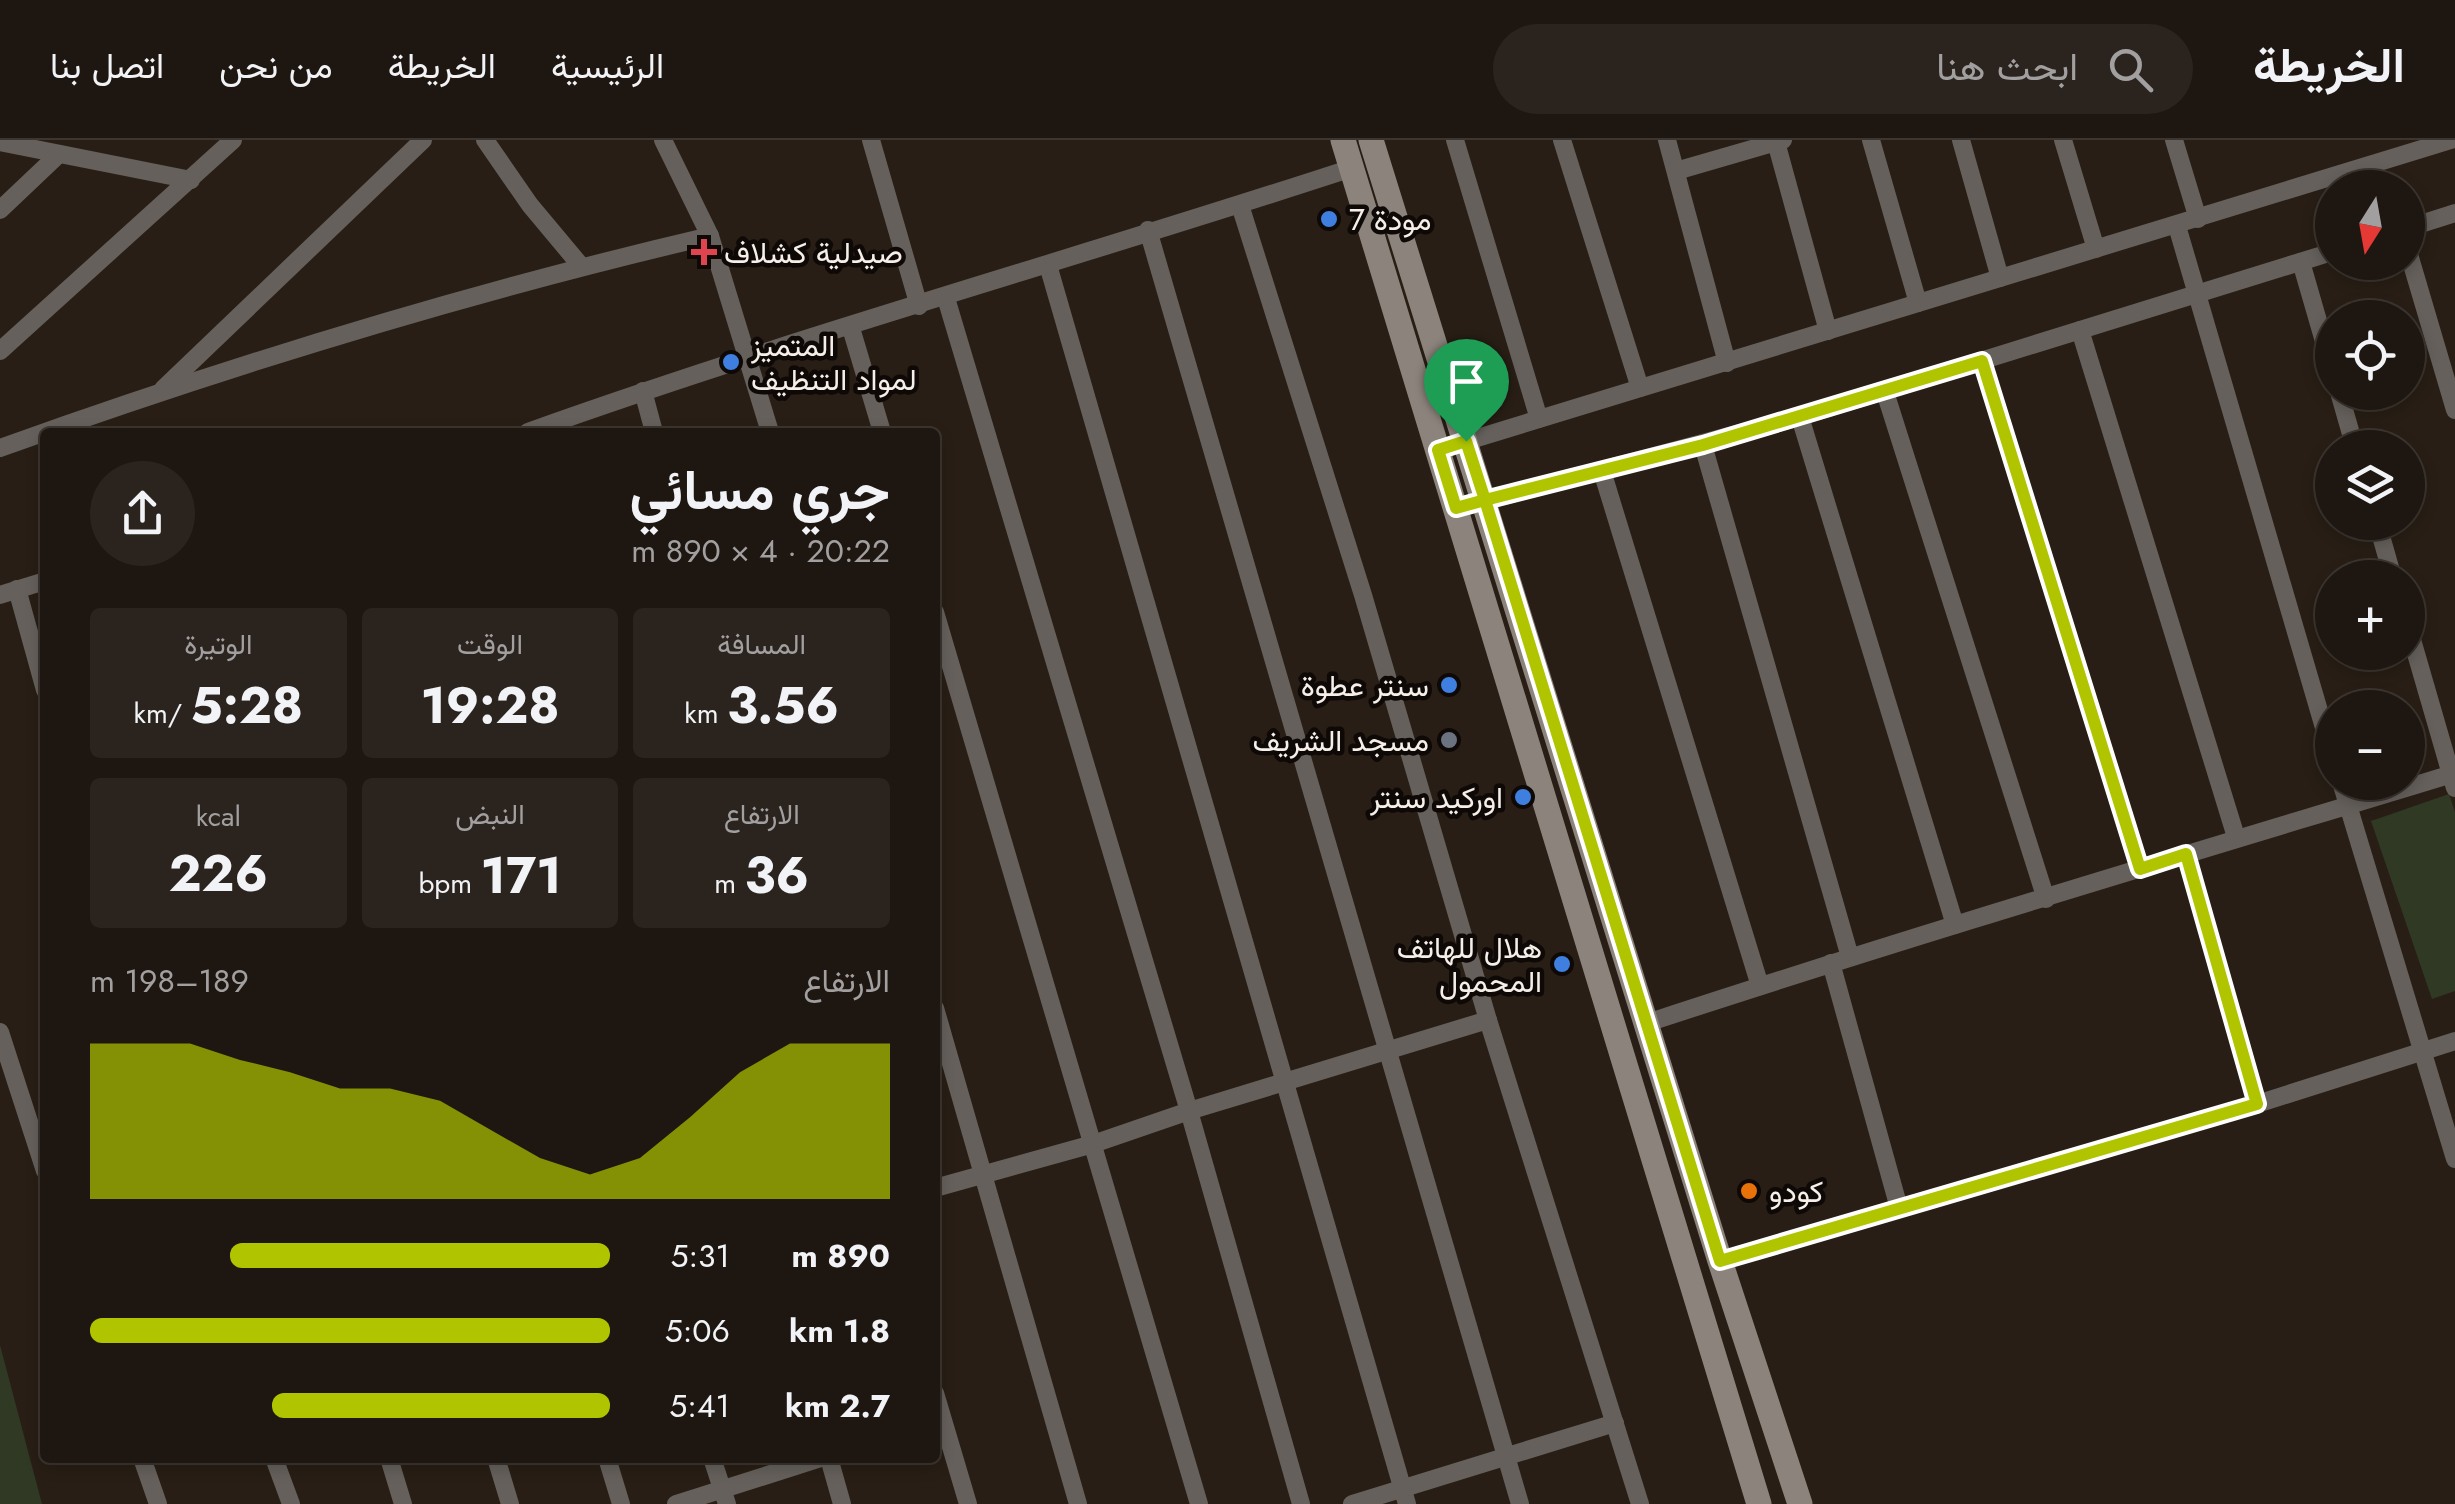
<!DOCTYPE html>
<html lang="ar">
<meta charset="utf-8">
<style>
body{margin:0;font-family:Jost,Vazirmatn,sans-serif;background:#2b231e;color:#f1f3f6;direction:rtl;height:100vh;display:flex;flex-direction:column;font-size:38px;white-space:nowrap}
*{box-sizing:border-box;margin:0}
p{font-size:32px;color:#a19f9f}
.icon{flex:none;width:55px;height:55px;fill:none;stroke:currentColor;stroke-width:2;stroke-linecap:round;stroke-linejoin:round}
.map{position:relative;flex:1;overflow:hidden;direction:ltr}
.drawer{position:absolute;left:40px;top:288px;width:900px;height:1035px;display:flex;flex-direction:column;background:#1e1610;border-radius:10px;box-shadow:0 5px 15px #0003,0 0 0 2px #3c3530;direction:rtl}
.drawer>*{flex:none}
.needle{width:65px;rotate:191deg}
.buttons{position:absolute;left:2315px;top:30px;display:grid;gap:20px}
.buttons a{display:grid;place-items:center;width:110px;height:110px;border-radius:50%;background:#1e1610;box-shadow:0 5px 15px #0003,0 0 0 2px #3c3530;font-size:50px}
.pin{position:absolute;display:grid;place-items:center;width:85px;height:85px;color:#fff;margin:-102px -42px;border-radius:50% 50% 50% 0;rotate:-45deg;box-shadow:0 0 10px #0007}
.pin .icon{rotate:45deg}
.round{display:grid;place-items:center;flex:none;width:105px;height:105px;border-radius:52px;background:#2b231e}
.head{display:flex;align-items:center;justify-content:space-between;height:170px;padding:0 50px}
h1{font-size:55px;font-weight:700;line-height:75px}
.figures{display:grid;grid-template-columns:repeat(3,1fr);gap:15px;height:170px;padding:10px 50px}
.figures div{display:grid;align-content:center;border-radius:10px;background:#2b231e;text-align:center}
.figures b{font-size:50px;font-weight:700}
.figures small{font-size:28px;font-weight:400}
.figures p{font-size:28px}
.chart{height:280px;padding:20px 50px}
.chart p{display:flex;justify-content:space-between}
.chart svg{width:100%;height:180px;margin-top:10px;fill:#b0c500;opacity:.7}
ul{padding:0 50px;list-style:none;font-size:32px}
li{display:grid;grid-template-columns:160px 120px 1fr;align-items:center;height:75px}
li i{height:25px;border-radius:12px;background:#b0c500}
header{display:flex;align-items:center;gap:60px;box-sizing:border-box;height:140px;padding:0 50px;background:#1e1610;border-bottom:2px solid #3c3530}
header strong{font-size:48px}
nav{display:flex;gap:55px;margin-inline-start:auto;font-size:35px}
.search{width:700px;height:90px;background:#2b231e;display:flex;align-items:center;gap:25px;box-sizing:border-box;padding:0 35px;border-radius:55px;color:#a19f9f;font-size:38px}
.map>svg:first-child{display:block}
.green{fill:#2f3923}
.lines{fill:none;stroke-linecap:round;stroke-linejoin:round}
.street{stroke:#65605b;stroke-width:18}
.secondary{stroke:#8c847c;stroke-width:25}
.route-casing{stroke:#fff;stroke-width:20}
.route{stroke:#b0c500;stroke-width:12}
.shop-dot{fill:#3f7fe0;stroke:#0e0906;stroke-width:4}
.health-dot{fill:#e0444e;stroke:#0e0906;stroke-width:4}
.worship-dot{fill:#6b7280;stroke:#0e0906;stroke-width:4}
.food-dot{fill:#e8710a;stroke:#0e0906;stroke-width:4}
.labels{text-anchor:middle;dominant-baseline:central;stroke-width:9;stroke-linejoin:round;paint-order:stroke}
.poi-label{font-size:30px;fill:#f6efe9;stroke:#0e0906;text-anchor:start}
</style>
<header>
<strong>الخريطة</strong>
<div class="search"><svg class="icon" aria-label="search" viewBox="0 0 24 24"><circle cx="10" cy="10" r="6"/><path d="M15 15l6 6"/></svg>ابحث هنا</div>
<nav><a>الرئيسية</a><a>الخريطة</a><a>من نحن</a><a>اتصل بنا</a></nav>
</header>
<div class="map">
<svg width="2455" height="1364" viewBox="0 0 2455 1364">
<rect width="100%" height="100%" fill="#281e15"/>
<g class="green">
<polygon points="2449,654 2455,672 2455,851 2432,859 2371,681"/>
<polygon points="0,1205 42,1364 0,1364"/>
</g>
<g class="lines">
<g class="street">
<polyline points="485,0 530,65 581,126"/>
<polyline points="663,0 710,96 770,292"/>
<polyline points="871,0 919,166"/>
<polyline points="1455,0 1539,279"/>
<polyline points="1562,0 1640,248"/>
<polyline points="1667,0 1727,223"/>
<polyline points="1871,0 1918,163"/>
<polyline points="1961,0 2000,138"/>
<polyline points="2063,0 2096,109"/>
<polyline points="2174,0 2198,79"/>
<polyline points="0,2 191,40"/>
<polyline points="1776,2 1828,191"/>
<polyline points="1676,31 1783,0"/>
<polyline points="1240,65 1363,455 1488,880 1640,1364"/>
<polyline points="0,70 59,14"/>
<polyline points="2177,86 2332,615"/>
<polyline points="2408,88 2455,73"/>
<polyline points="1148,90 1520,1364"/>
<polyline points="2408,111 2455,270"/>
<polyline points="2301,122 2332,229"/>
<polyline points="1048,125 1407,1364"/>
<polyline points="946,158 1189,971 1301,1364"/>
<polyline points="851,188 882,292"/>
<polyline points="2080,190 2236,697"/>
<polyline points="0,211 233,0"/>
<polyline points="1982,221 2140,729"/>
<polyline points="163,249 423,0"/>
<polyline points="643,251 654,292"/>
<polyline points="1885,252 2046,759"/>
<polyline points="2339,252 2355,308"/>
<polyline points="1800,277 1955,785"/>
<path d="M528,292C799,195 1078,118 1352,28"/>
<polyline points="1703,305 1850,817"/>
<path d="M0,308C232,225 470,152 710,96"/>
<polyline points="1438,310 2451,0"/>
<polyline points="1602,331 1760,846"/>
<polyline points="1456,369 1800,277 2332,112"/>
<polyline points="2377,382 2393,438"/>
<polyline points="17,449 45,550"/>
<polyline points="0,455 45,441"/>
<polyline points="935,472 1199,1364"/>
<polyline points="2408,486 2455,648"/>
<polyline points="2341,642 2455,1019"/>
<polyline points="2186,714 2257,964"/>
<polyline points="1831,823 1899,1068"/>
<polyline points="935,868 1078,1364"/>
<path d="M1647,883C1915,795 2185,715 2455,633"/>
<polyline points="0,892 45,1031"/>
<polyline points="935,1048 1093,1004 1189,971 1488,880"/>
<polyline points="1720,1121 2257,964 2455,901"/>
<polyline points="935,1253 968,1364"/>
<polyline points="142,1318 158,1364"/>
<polyline points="274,1318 291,1364"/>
<polyline points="389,1318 403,1364"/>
<polyline points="496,1318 510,1364"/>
<polyline points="607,1318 621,1364"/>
<polyline points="712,1318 727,1364"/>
<polyline points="829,1318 842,1364"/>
<polyline points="676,1364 821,1318"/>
<polyline points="1352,1364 1615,1283"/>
</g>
<g class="secondary">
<polyline points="1343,0 1759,1364"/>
<polyline points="1371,0 1720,1121 1800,1364"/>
</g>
</g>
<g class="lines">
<g class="route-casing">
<polyline id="route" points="1466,301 1438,310 1456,368 1485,360 1720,1121 2257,964 2186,714 2140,729 1982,221 1703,305 1485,360 1466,301"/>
</g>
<use href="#route" class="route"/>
</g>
<g class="shop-dot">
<circle cx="1329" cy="79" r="10"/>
<circle cx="731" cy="222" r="10"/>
<circle cx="1449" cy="545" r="10"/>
<circle cx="1523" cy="657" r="10"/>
<circle cx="1562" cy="824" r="10"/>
</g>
<path class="health-dot" d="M699 97h10v10h10v10h-10v10h-10v-10h-10v-10h10z"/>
<circle class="worship-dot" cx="1449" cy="600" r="10"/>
<circle class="food-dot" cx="1749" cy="1051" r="10"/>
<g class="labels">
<g class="poi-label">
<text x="1349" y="79">مودة 7</text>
<text x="724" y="112">صيدلية كشلاف</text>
<text x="751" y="205">المتميز<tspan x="751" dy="34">لمواد التنظيف</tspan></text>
<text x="1429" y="545" text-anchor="end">سنتر عطوة</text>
<text x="1429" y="600" text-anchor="end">مسجد الشريف</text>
<text x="1503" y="657" text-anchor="end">اوركيد سنتر</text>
<text x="1542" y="807" text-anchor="end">هلال للهاتف<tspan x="1542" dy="34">المحمول</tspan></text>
<text x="1769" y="1051">كودو</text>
</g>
</g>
</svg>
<div class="buttons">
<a><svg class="needle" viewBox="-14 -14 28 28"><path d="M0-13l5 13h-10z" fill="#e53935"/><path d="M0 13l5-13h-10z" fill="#a19f9f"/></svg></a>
<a><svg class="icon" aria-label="locate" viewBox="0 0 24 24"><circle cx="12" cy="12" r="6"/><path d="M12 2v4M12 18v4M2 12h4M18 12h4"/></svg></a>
<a><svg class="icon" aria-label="layers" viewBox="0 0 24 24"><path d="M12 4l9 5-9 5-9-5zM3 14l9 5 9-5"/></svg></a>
<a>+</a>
<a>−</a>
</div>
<div class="pin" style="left:1466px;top:301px;background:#1e9e55"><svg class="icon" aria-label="arrive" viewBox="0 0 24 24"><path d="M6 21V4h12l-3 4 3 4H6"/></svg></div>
<section class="drawer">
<div class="head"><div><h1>جري مسائي</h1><p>20:22 · 4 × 890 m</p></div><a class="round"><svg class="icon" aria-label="share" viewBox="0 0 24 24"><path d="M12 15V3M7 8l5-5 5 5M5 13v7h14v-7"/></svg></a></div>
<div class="figures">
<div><p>المسافة</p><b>3.56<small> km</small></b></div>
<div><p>الوقت</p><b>19:28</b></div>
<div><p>الوتيرة</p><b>5:28<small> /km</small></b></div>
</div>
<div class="figures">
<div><p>الارتفاع</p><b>36<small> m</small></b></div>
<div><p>النبض</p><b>171<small> bpm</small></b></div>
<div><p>kcal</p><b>226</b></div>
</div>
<div class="chart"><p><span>الارتفاع</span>189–198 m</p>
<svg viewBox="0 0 160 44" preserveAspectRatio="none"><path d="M0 44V6L10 6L20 6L30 10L40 13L50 17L60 17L70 20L80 27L90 34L100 38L110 34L120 24L130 13L140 6L150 6L160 6V44z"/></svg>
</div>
<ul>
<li><b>890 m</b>5:31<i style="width:73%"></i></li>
<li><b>1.8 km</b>5:06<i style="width:100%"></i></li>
<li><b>2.7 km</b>5:41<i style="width:65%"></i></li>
</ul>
</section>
</div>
